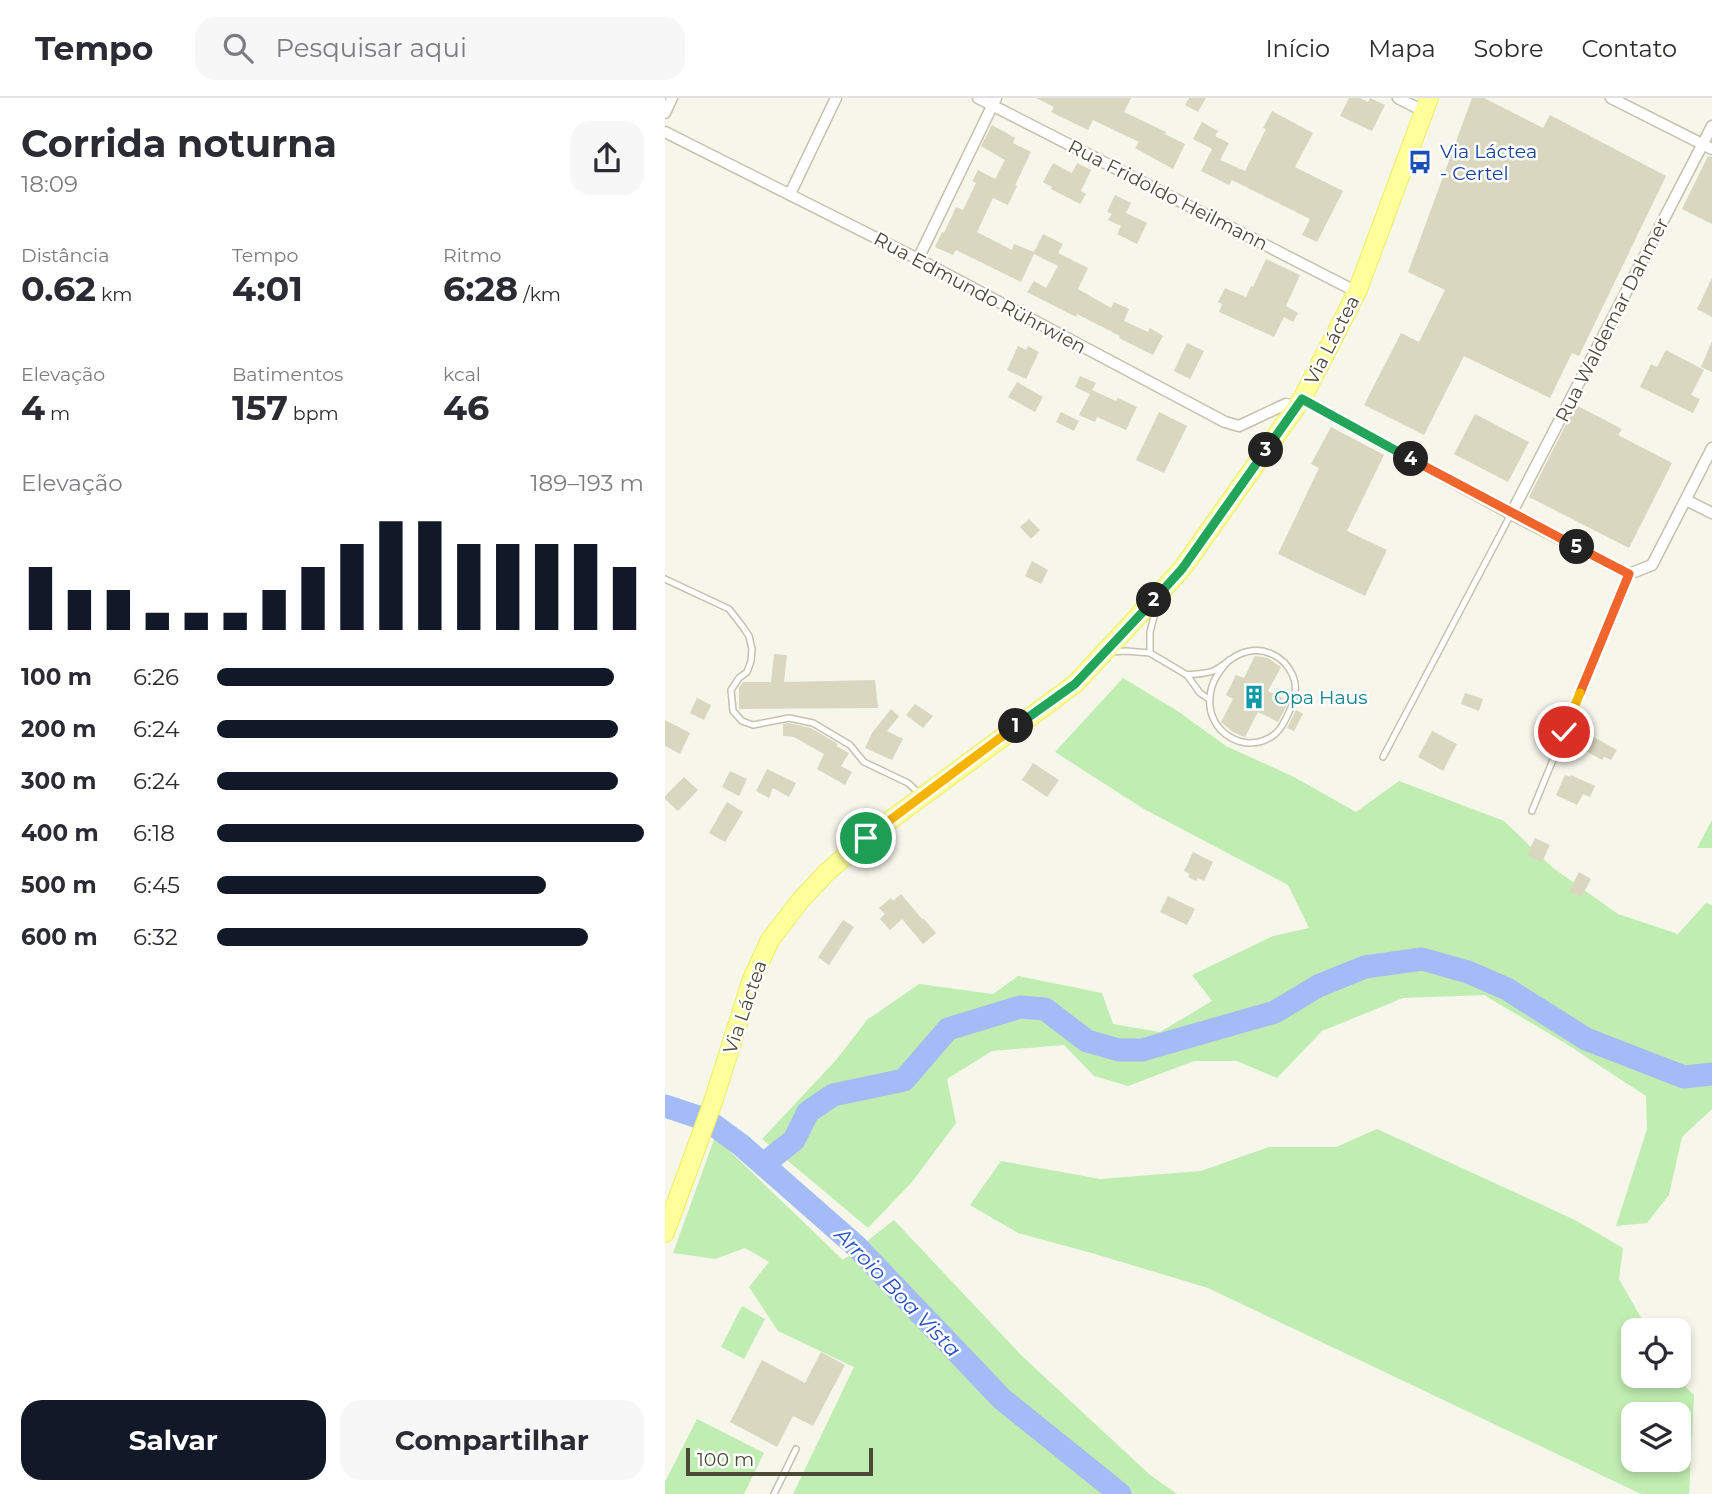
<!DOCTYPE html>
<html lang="pt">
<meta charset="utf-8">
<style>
body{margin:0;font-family:Montserrat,sans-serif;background:#f7f7f7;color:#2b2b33;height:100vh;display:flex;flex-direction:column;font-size:26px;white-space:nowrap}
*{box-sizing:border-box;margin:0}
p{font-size:23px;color:#7c7c81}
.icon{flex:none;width:38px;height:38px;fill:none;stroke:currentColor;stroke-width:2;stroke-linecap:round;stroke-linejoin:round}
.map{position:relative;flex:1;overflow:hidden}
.side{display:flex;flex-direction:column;background:#fff;width:665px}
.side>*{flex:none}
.fabs{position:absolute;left:956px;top:1220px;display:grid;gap:14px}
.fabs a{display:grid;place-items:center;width:70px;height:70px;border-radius:14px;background:#fff;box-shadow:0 4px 10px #0003;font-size:35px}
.scale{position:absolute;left:21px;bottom:18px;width:187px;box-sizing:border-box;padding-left:7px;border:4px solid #4c4a37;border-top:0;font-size:19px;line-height:24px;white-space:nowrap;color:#4c4a37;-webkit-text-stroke:5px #fff;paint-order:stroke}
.pin{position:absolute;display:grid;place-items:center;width:60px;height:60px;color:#fff;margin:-30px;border:4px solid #fff;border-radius:50%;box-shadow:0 2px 7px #0007}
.km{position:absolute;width:35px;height:35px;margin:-18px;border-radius:50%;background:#222;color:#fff;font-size:19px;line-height:35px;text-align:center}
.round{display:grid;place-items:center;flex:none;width:74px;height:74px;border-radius:21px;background:#f7f7f7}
.headline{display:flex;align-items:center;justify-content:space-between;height:119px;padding:0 21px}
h1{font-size:38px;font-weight:700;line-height:52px}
.metrics{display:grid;grid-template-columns:repeat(3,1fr);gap:10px;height:119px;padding:7px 21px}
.metrics div{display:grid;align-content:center}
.metrics b{font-size:35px;font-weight:700}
.metrics small{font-size:19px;font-weight:400}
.metrics p{font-size:19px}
.chart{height:196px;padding:14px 21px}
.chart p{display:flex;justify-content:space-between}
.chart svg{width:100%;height:126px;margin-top:7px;stroke:#111827;stroke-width:6}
.primary-button{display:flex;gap:14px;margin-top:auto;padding:14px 21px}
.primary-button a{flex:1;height:80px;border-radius:21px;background:#111827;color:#fff;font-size:28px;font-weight:700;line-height:80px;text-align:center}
.primary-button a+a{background:#f7f7f7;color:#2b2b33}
ul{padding:0 21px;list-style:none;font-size:23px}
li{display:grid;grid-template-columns:112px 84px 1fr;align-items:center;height:52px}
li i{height:18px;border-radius:9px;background:#111827}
header{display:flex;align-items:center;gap:42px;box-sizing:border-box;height:98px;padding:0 35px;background:#fff;border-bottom:2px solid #e1e1e2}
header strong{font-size:33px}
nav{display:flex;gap:38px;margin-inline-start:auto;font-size:24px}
.search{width:490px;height:63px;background:#f7f7f7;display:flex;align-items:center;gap:18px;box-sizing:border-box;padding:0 24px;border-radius:21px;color:#7c7c81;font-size:26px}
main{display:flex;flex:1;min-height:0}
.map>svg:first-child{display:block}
.green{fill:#c0edb1;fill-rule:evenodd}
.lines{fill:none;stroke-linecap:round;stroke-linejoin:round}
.river{stroke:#a3bcf7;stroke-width:23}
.building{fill:#d9d7bf}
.service-casing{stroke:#c3c2ac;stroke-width:8}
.minor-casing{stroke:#c3c2ac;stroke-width:13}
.primary-casing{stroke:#eeee61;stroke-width:20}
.service{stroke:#fff;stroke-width:5}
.minor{stroke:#fff;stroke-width:10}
.primary{stroke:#feff9b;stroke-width:18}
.split-1-casing{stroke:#fff;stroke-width:14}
.split-2-casing{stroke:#fff;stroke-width:14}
.split-3-casing{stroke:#fff;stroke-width:14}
.split-4-casing{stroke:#fff;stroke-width:14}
.split-5-casing{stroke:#fff;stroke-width:14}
.split-6-casing{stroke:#fff;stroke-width:14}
.split-7-casing{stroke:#fff;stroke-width:14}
.split-1{stroke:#f5b400;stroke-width:9}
.split-2{stroke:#22a559;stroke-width:9}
.split-3{stroke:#22a559;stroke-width:9}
.split-4{stroke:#22a559;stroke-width:9}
.split-5{stroke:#f0652b;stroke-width:9}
.split-6{stroke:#f0652b;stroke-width:9}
.split-7{stroke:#f5b400;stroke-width:9}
.labels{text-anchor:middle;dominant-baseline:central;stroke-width:5;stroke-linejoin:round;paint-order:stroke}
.transit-label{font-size:19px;fill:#164399;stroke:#fff;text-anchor:start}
.street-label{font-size:19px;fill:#4c4a37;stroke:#fff}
.culture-label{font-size:19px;fill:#0d838f;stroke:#fff;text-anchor:start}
.water-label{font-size:21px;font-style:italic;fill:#2551c3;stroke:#fff}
</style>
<header>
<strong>Tempo</strong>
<div class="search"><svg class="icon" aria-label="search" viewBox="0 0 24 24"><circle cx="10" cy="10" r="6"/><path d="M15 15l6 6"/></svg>Pesquisar aqui</div>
<nav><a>Início</a><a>Mapa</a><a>Sobre</a><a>Contato</a></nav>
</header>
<main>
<section class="side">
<div class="headline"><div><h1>Corrida noturna</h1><p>18:09</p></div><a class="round"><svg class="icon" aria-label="share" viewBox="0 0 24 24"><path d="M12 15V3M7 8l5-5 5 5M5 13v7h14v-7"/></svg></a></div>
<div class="metrics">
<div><p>Distância</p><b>0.62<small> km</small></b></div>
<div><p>Tempo</p><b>4:01</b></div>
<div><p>Ritmo</p><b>6:28<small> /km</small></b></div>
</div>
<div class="metrics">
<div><p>Elevação</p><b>4<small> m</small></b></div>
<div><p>Batimentos</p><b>157<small> bpm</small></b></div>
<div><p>kcal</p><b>46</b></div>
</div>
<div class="chart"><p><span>Elevação</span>189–193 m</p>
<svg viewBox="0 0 160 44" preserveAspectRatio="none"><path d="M5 44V22M15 44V30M25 44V30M35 44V38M45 44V38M55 44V38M65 44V30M75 44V22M85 44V14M95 44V6M105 44V6M115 44V14M125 44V14M135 44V14M145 44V14M155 44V22"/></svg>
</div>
<ul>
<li><b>100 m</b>6:26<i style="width:93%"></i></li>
<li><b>200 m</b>6:24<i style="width:94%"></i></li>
<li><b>300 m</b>6:24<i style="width:94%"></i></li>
<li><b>400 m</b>6:18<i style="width:100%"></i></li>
<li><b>500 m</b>6:45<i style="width:77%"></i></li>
<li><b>600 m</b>6:32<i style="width:87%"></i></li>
</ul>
<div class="primary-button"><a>Salvar</a><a>Compartilhar</a></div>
</section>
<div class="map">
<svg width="1047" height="1396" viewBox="0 0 1047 1396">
<rect width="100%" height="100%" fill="#f6f6eb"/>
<g class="green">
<polygon points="458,580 514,614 561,648 629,679 691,714 734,683 839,723 888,770 953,816 1013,836 1041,805 1047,807 1047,1011 1017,1039 1004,1097 982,1125 951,1128 982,1031 981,998 900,945 819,897 738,900 657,933 612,980 572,963 529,963 463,988 429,978 399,947 327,953 282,981 291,1025 247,1084 203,1130 97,1041 171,962 202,922 254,886 328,896 353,878 437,895 448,926 495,934 547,903 527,877 608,838 644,830 623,787 479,711 390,654"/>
<polygon points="1047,722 1047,750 1032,750"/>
<path d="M712,1031L910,1122L958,1150L954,1181L983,1232H968V1278H1009L1029,1297L1024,1396H976L543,1190L430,1156L353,1135L305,1107L336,1063L435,1081L536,1073L604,1049H671ZM968,1316H1013V1362H968Z"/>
<polygon points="50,1039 178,1162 229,1122 357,1258 484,1376 512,1396 128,1396 189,1269 113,1233 84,1189 104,1164 80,1150 50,1161 8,1155"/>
<polygon points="77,1208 100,1221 79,1261 56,1249"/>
<polygon points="32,1321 99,1355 79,1396 0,1396 0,1384"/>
</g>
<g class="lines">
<g class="river">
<polyline points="0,1008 42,1022 76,1047 191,1148 337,1301 455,1396"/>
<polyline points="99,1066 129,1042 143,1014 168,997 239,982 283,931 355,909 380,911 422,943 454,952 477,952 610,914 653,888 700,869 757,861 803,874 842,891 921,941 1019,979 1047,976"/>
</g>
</g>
<g class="building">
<polygon points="371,0 466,0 459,14 501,34 500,36 520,46 508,71 470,50 474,44 428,22 423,32 386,14 389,9"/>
<polygon points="524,0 541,0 533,14 520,7"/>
<polygon points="684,0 695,0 703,4 705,0 720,7 707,33 675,18"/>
<polygon points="807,0 819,0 878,30 885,17 1001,78 914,258 907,255 885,300 799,258 759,337 699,307 736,235 754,244 780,192 743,174"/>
<polygon points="607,13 648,35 630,69 678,93 652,144 637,137 645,121 567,82 564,87 536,73 547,51 528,41 537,24 553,33 550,38 564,45 555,62 580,73 601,31 598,30"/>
<polygon points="327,27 350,40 348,45 366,54 350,87 352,88 343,107 328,100 312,134 347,152 349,146 369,154 378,136 398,146 393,155 423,170 413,191 446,210 449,204 464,211 459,223 483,234 485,230 498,238 488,257 454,240 455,238 412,216 411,219 362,194 369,183 381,190 393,168 369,156 356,184 291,152 288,157 270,149 277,134 279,135 291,109 298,112 311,85 307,83 313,72 330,81 340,62 316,48"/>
<polygon points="1043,58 1047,59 1047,126 1017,111"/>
<polygon points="388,65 407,75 412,65 426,72 416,93 421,96 415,106 386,91 387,89 378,84"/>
<polygon points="450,97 466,105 461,115 482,125 472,146 452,136 456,128 443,122 447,116 442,114"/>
<polygon points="601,161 635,177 621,208 633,215 628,224 619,219 609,239 554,214 557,206 553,204 560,190 581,199 586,188 588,189"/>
<polygon points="1047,180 1047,219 1032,211"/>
<polygon points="1047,243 1047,274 1036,269"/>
<polygon points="522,245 539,253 525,281 509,273"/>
<polygon points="353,248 361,252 363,248 374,254 361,281 342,272"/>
<polygon points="1001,252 1039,272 1026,297 1035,301 1028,315 975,289 986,266 992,269"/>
<polygon points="415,278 431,285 427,292 451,303 453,300 472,309 461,332 432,319 430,324 414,317 425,296 410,289"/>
<polygon points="352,284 378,299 370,314 343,299"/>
<polygon points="911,307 957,331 953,337 1007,365 964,450 864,399"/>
<polygon points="396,314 414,323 409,333 391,324"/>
<polygon points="494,314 522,328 499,375 471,362"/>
<polygon points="810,316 864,344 843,384 789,356"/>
<polygon points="666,329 719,357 682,433 722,452 700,498 613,456 654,370 646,366"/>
<polygon points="364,421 375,432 366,441 355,429"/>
<polygon points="367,463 383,472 376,486 360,478"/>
<polygon points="109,556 122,557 119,584 210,582 213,610 74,611 74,589 78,584 106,584"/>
<polygon points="590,558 603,560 616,569 603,593 618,600 616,604 622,607 613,624 593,614 580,639 577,638 568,634 556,624 568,601 561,597 571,577 579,580"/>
<polygon points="800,595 818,601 814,613 796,606"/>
<polygon points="32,600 46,607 39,622 25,615"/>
<polygon points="250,606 268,618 258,630 241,617"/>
<polygon points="226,611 234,618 222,633 238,641 227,662 200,650 207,635"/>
<polygon points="631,612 638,616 629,633 622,630"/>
<polygon points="0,622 25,635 15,656 0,648"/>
<polygon points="124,625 146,630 173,646 171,648 184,655 176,668 187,674 180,687 152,671 159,656 129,639 118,638 118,626"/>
<polygon points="767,633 792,646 778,673 753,659"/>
<polygon points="927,638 952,652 946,662 939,659 937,662 919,652"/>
<polygon points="368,665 394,682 382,699 357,682"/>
<polygon points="102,671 131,685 124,699 108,690 104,700 91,693"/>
<polygon points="65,673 82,681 74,698 57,689"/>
<polygon points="900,677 905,679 906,677 930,688 925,699 918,696 912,707 891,697"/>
<polygon points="19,679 33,692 13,713 0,701 0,698"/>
<polygon points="62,704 78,714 60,744 44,735"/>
<polygon points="870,740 885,747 877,764 862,757"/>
<polygon points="528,754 548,764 539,783 533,780 531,783 523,779 525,776 519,773"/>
<polygon points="914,774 926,781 916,799 904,793"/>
<polygon points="236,796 257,821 258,820 271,835 258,846 237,821 225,832 215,821 220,816 214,810 226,800 228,803"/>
<polygon points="503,798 530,811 522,827 495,814"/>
<polygon points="178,822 189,829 164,867 153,859"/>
<polygon points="156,1254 180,1267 148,1328 128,1318 112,1349 65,1324 97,1262 140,1285"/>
</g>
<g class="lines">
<g class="service-casing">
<g id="service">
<polyline points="0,481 64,511 78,529 84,538 87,551 86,563 82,574 74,580 66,592 68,613 77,623 88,627 124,620 148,625 185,647 199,664 243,685 255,696"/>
<polyline points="446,554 461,553 485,555 522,577 535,595 544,601"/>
<polyline points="485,555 485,534 491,511 490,504"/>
<path d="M522,577C530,576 540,576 548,573C558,569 565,560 575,556C597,547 619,557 628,578C633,590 630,602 624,614C621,621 616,631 610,636C581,659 541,634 545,599C546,584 554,573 564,562"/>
<polyline points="718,659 846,416"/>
<polyline points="867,713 964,476"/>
<polyline points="109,1396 131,1351"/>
</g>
</g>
<g class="minor-casing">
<g id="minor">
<polyline points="313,0 692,194"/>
<polyline points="733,0 760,14"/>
<polyline points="946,0 1047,51"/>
<polyline points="0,15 7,0"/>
<polyline points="0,34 253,161 560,324 574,328 621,306 631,308"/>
<polyline points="125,96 171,0"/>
<polyline points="253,161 331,0"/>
<polyline points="637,301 846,416 964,476 987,467 1047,350"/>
<polyline points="1021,402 1047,415"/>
<polyline points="846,416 1047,28"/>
</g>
</g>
<g class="primary-casing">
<polyline id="primary" points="0,1135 48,1004 87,881 105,842 135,803 161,775 201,740 410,586 517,471 637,301 692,194 764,0"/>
</g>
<use href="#service" class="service"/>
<use href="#minor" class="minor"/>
<use href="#primary" class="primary"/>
</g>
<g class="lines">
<g class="split-1-casing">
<polyline id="split-1" points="201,740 351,628"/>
</g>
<g class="split-2-casing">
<polyline id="split-2" points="351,628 410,586 489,502"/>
</g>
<g class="split-3-casing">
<polyline id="split-3" points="489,502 517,471 601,352"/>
</g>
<g class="split-4-casing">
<polyline id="split-4" points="601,352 637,301 746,361"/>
</g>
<g class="split-5-casing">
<polyline id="split-5" points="746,361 912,449"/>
</g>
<g class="split-6-casing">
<polyline id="split-6" points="912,449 964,476 915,595"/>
</g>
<g class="split-7-casing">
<polyline id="split-7" points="899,634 915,595"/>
</g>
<use href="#split-1" class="split-1"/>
<use href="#split-2" class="split-2"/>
<use href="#split-3" class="split-3"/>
<use href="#split-4" class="split-4"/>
<use href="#split-5" class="split-5"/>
<use href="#split-6" class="split-6"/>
<use href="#split-7" class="split-7"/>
</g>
<defs>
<g id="bus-bare" transform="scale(1.89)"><path d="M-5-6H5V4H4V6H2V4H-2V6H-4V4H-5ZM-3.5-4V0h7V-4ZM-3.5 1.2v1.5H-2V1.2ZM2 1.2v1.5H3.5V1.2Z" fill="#1a4fb4" stroke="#fff" stroke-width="2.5" paint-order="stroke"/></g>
<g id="building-bare" transform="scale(1.89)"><path d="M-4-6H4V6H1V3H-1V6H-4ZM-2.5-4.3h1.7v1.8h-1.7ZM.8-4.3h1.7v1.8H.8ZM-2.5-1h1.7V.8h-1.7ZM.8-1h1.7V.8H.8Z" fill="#0f9aa8" stroke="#fff" stroke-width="2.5" paint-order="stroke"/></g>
</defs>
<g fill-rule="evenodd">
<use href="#bus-bare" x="755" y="64"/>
<use href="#building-bare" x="589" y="599"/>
</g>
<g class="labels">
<g class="transit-label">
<text x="775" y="53">Via Láctea<tspan x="775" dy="22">- Certel</tspan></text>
</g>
<g class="street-label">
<text transform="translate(503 97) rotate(27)">Rua Fridoldo Heilmann</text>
<text transform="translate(315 195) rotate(28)">Rua Edmundo Rührwien</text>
<text transform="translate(947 222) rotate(-63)">Rua Waldemar Dahmer</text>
<text transform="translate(667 242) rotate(-63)">Via Láctea</text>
<text transform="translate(80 909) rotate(-71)">Via Láctea</text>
</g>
<g class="culture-label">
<text x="609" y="599">Opa Haus</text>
</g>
<g class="water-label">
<text transform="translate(233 1194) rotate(46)">Arroio Boa Vista</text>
</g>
</g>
</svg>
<div class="fabs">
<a><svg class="icon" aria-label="locate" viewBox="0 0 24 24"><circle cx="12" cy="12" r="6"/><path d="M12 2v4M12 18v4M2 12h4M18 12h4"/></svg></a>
<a><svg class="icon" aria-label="layers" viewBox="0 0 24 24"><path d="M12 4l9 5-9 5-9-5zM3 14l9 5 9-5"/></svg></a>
</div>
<div class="scale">100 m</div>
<div class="pin" style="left:201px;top:740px;background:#1e9e55"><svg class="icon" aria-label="arrive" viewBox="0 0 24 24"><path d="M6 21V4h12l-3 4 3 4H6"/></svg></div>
<div class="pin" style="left:899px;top:634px;background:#d93025"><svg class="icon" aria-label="check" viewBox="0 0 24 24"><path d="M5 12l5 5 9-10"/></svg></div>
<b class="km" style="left:351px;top:628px">1</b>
<b class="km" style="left:489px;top:502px">2</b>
<b class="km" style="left:601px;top:352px">3</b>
<b class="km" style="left:746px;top:361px">4</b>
<b class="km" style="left:912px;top:449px">5</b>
</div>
</main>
